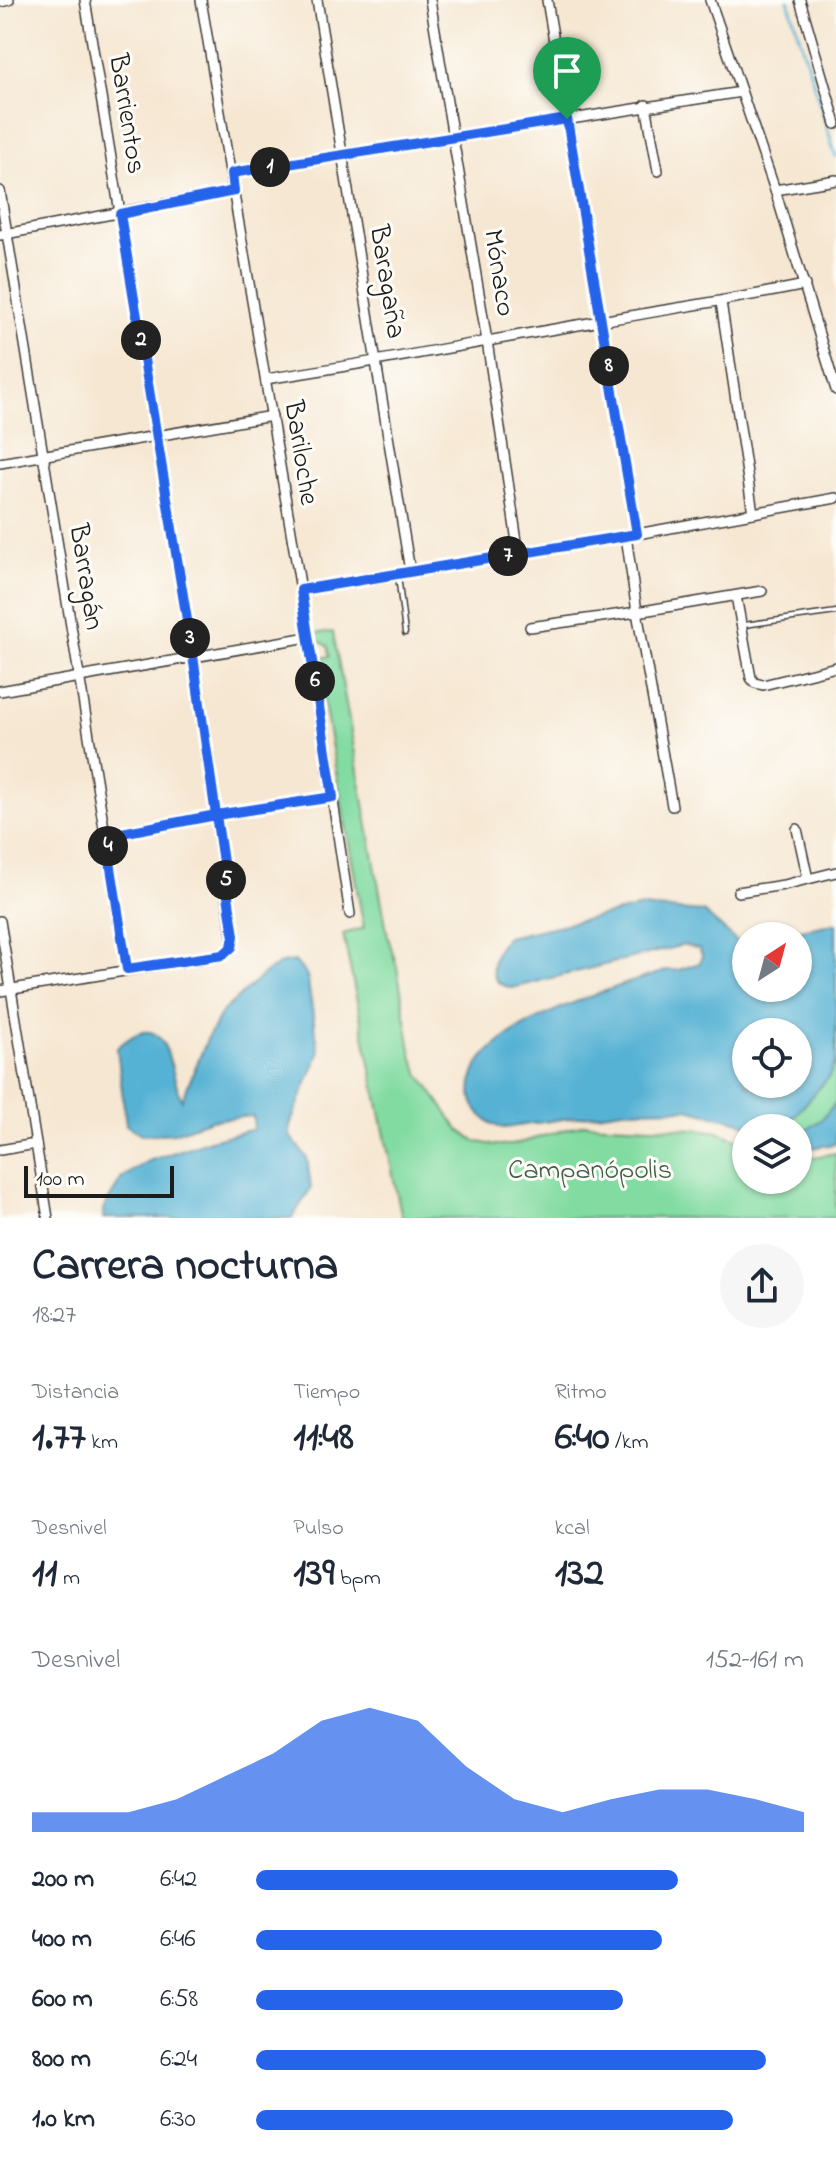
<!DOCTYPE html>
<html lang="es">
<meta charset="utf-8">
<style>
body{margin:0;font-family:"Indie Flower",sans-serif;background:#f6f6f7;color:#1f2937;height:100vh;display:flex;flex-direction:column;font-size:30px;white-space:nowrap}
*{box-sizing:border-box;margin:0}
p{font-size:26px;color:#747a83}
.icon{flex:none;width:44px;height:44px;fill:none;stroke:currentColor;stroke-width:2;stroke-linecap:round;stroke-linejoin:round}
.map{position:relative;height:1218px;overflow:hidden}
.drawer{display:flex;flex-direction:column;background:#fff;flex:1}
.drawer>*{flex:none}
.needle{width:52px;rotate:36deg}
.fabs{position:absolute;left:732px;top:922px;display:grid;gap:16px}
.fabs a{display:grid;place-items:center;width:80px;height:80px;border-radius:50%;background:#fff;box-shadow:0 2px 6px #0004;font-size:40px}
.scale{position:absolute;left:24px;bottom:20px;width:150px;box-sizing:border-box;padding-left:8px;border:4px solid #1c1c1c;border-top:0;font-size:22px;line-height:28px;white-space:nowrap;color:#1c1c1c;-webkit-text-stroke:6px #fdfcf7;paint-order:stroke}
.pin{position:absolute;display:grid;place-items:center;width:68px;height:68px;color:#fff;margin:-82px -34px;border-radius:50% 50% 50% 0;rotate:-45deg;box-shadow:0 0 8px #0007}
.pin .icon{rotate:45deg}
.km{position:absolute;width:40px;height:40px;margin:-20px;border-radius:50%;background:#222;color:#fff;font-size:22px;line-height:40px;text-align:center}
.round{display:grid;place-items:center;flex:none;width:84px;height:84px;border-radius:42px;background:#f6f6f7}
.head{display:flex;align-items:center;justify-content:space-between;height:136px;padding:0 32px}
h1{font-size:44px;font-weight:700;line-height:60px}
.stats{display:grid;grid-template-columns:repeat(3,1fr);gap:12px;height:136px;padding:8px 32px}
.stats div{display:grid;align-content:center}
.stats b{font-size:40px;font-weight:700}
.stats small{font-size:22px;font-weight:400}
.stats p{font-size:22px}
.chart{height:224px;padding:16px 32px}
.chart p{display:flex;justify-content:space-between}
.chart svg{width:100%;height:144px;margin-top:8px;fill:#2563eb;opacity:.7}
ul{padding:0 32px;list-style:none;font-size:26px}
li{display:grid;grid-template-columns:128px 96px 1fr;align-items:center;height:60px}
li i{height:20px;border-radius:10px;background:#2563eb}
.map>svg:first-child{display:block}
.green{fill:#82dba1;stroke:#4f7c5e;stroke-width:2}
.water{fill:#56b2d4;stroke:#396778;stroke-width:2;fill-rule:evenodd}
.lines{fill:none;stroke-linecap:round;stroke-linejoin:round}
.stream{stroke:#56b2d4;stroke-width:3}
.lane-casing{stroke:#3d3a37;stroke-width:7}
.street-casing{stroke:#3d3a37;stroke-width:12}
.lane{stroke:#fff;stroke-width:4}
.street{stroke:#fff;stroke-width:9}
.route-casing{stroke:#fff;stroke-width:16}
.route{stroke:#2563eb;stroke-width:10}
.labels{text-anchor:middle;dominant-baseline:central;stroke-width:6;stroke-linejoin:round;paint-order:stroke}
.street-label{font-size:28px;fill:#1c1c1c;stroke:#fdfcf7}
.park-label{font-size:28px;fill:#405f4b;stroke:#fdfcf7}
</style>
<div class="map">
<svg width="836" height="1218" viewBox="0 0 836 1218">
<rect width="100%" height="100%" fill="#fdfcf7"/>
<filter id="ink" filterUnits="userSpaceOnUse"><feTurbulence type="fractalNoise" baseFrequency=".0125" numOctaves="2"/><feDisplacementMap in="SourceGraphic" scale="16" xChannelSelector="R" yChannelSelector="G"/><feConvolveMatrix kernelMatrix="1 2 1 2 8 2 1 2 1" color-interpolation-filters="sRGB"/></filter>
<filter id="wash" filterUnits="userSpaceOnUse"><feTurbulence type="fractalNoise" baseFrequency=".006" numOctaves="4" result="noise"/><feDisplacementMap in="SourceGraphic" scale="32" xChannelSelector="R" yChannelSelector="G"/><feGaussianBlur stdDeviation="1.8" result="paint"/><feColorMatrix in="noise" values="0 0 0 0 0 0 0 0 0 0 0 0 0 0 0 0 0 1.4 0 .05"/><feComposite in="paint" operator="in"/></filter>
<g filter="url(#wash)">
<rect width="100%" height="100%" fill="#f6e7d2"/>
<g class="green">
<polygon points="333,632 388,937 397,967 412,1056 419,1073 458,1129 475,1141 493,1145 513,1145 584,1124 696,1129 718,1132 746,1143 746,1180 798,1180 798,1160 836,1153 836,1218 402,1218 343,934 364,928 316,659 330,656 328,646 315,639 315,633"/>
<polygon points="836,1060 836,1102 822,1119 798,1136 798,1128 784,1128 828,1077"/>
</g>
<g class="water">
<path d="M642,907L703,912L738,942L746,941V988H798V936H771L836,923V1060L829,1077L784,1128H752L737,1121L687,1109L623,1110L504,1128C492,1127 482,1117 475,1107C470,1099 471,1092 472,1083C476,1026 621,986 668,970H678L700,963L702,955L699,949L684,945L512,988C510,987 502,985 500,984C485,972 496,947 507,937ZM746,1032H798V1084H746Z"/>
<path d="M295,961L307,976L319,1053L290,1125V1136L307,1158L311,1188L292,1218H103V1209L122,1178L146,1162L210,1140L254,1129L253,1116L211,1120L174,1133L143,1135L126,1125L117,1048C169,1001 167,1067 182,1100L208,1037L223,1011L265,973L282,963Z"/>
<polygon points="836,1102 836,1144 798,1150 798,1136 822,1119"/>
</g>
<g class="lines">
<polyline class="stream" points="788,0 836,157"/>
</g>
</g>
<g filter="url(#ink)">
<g class="lines">
<g class="lane-casing">
<g id="lane">
<polyline points="398,575 405,633"/>
<polyline points="744,625 836,612"/>
</g>
</g>
<g class="street-casing">
<g id="street">
<polyline points="201,0 301,590 350,914"/>
<polyline points="317,0 410,571"/>
<polyline points="430,0 487,341 519,555"/>
<polyline points="547,0 637,534"/>
<polyline points="710,0 775,190 836,390"/>
<polyline points="800,0 836,124"/>
<polyline points="0,2 9,0"/>
<polyline points="646,105 658,171"/>
<polyline points="232,173 741,92"/>
<polyline points="775,190 836,180"/>
<polyline points="0,191 127,969"/>
<polyline points="0,235 234,191"/>
<polyline points="721,302 753,513"/>
<path d="M266,379C378,362 489,340 601,321C669,309 737,299 805,285"/>
<polyline points="0,463 272,416"/>
<polyline points="626,536 637,612 672,806"/>
<polyline points="301,590 626,536 836,498"/>
<polyline points="736,596 751,678 755,683 763,685 836,667"/>
<polyline points="530,627 637,612 762,591"/>
<polyline points="0,691 308,637"/>
<polyline points="797,829 808,879"/>
<polyline points="106,836 216,815 333,797"/>
<polyline points="738,892 784,885 836,872"/>
<polyline points="0,921 48,1218"/>
<polyline points="0,991 223,955 228,952 233,941 193,656 85,0"/>
<polyline points="0,1150 36,1144"/>
</g>
</g>
<use href="#lane" class="lane"/>
<use href="#street" class="street"/>
</g>
</g>
<g class="lines" filter="url(#ink)">
<g class="route-casing">
<polyline id="route" points="567,119 232,173 234,191 120,214 193,656 216,815 106,836 127,969 223,955 232,947 234,936 216,815 333,797 301,590 637,534 567,119"/>
</g>
<use href="#route" class="route"/>
</g>
<g class="labels">
<g class="street-label">
<text transform="translate(126 114) rotate(81)">Barrientos</text>
<text transform="translate(498 273) rotate(81)">Mónaco</text>
<text transform="translate(386 282) rotate(81)">Baragaña</text>
<text transform="translate(300 453) rotate(81)">Bariloche</text>
<text transform="translate(85 577) rotate(81)">Barragán</text>
</g>
<g class="park-label">
<text x="590" y="1171">Campanópolis</text>
</g>
</g>
</svg>
<div class="fabs">
<a><svg class="needle" viewBox="-14 -14 28 28"><path d="M0-13l5 13h-10z" fill="#e53935"/><path d="M0 13l5-13h-10z" fill="#747a83"/></svg></a>
<a><svg class="icon" aria-label="locate" viewBox="0 0 24 24"><circle cx="12" cy="12" r="6"/><path d="M12 2v4M12 18v4M2 12h4M18 12h4"/></svg></a>
<a><svg class="icon" aria-label="layers" viewBox="0 0 24 24"><path d="M12 4l9 5-9 5-9-5zM3 14l9 5 9-5"/></svg></a>
</div>
<div class="scale">100 m</div>
<div class="pin" style="left:567px;top:119px;background:#1e9e55"><svg class="icon" aria-label="arrive" viewBox="0 0 24 24"><path d="M6 21V4h12l-3 4 3 4H6"/></svg></div>
<b class="km" style="left:270px;top:167px">1</b>
<b class="km" style="left:141px;top:340px">2</b>
<b class="km" style="left:190px;top:638px">3</b>
<b class="km" style="left:108px;top:846px">4</b>
<b class="km" style="left:226px;top:880px">5</b>
<b class="km" style="left:315px;top:681px">6</b>
<b class="km" style="left:508px;top:556px">7</b>
<b class="km" style="left:609px;top:366px">8</b>
</div>
<section class="drawer">
<div class="head"><div><h1>Carrera nocturna</h1><p>18:27</p></div><a class="round"><svg class="icon" aria-label="share" viewBox="0 0 24 24"><path d="M12 15V3M7 8l5-5 5 5M5 13v7h14v-7"/></svg></a></div>
<div class="stats">
<div><p>Distancia</p><b>1.77<small> km</small></b></div>
<div><p>Tiempo</p><b>11:48</b></div>
<div><p>Ritmo</p><b>6:40<small> /km</small></b></div>
</div>
<div class="stats">
<div><p>Desnivel</p><b>11<small> m</small></b></div>
<div><p>Pulso</p><b>139<small> bpm</small></b></div>
<div><p>kcal</p><b>132</b></div>
</div>
<div class="chart"><p><span>Desnivel</span>152–161 m</p>
<svg viewBox="0 0 160 44" preserveAspectRatio="none"><path d="M0 44V38L10 38L20 38L30 34L40 27L50 20L60 10L70 6L80 10L90 24L100 34L110 38L120 34L130 31L140 31L150 34L160 38V44z"/></svg>
</div>
<ul>
<li><b>200 m</b>6:42<i style="width:77%"></i></li>
<li><b>400 m</b>6:46<i style="width:74%"></i></li>
<li><b>600 m</b>6:58<i style="width:67%"></i></li>
<li><b>800 m</b>6:24<i style="width:93%"></i></li>
<li><b>1.0 km</b>6:30<i style="width:87%"></i></li>
</ul>
</section>
